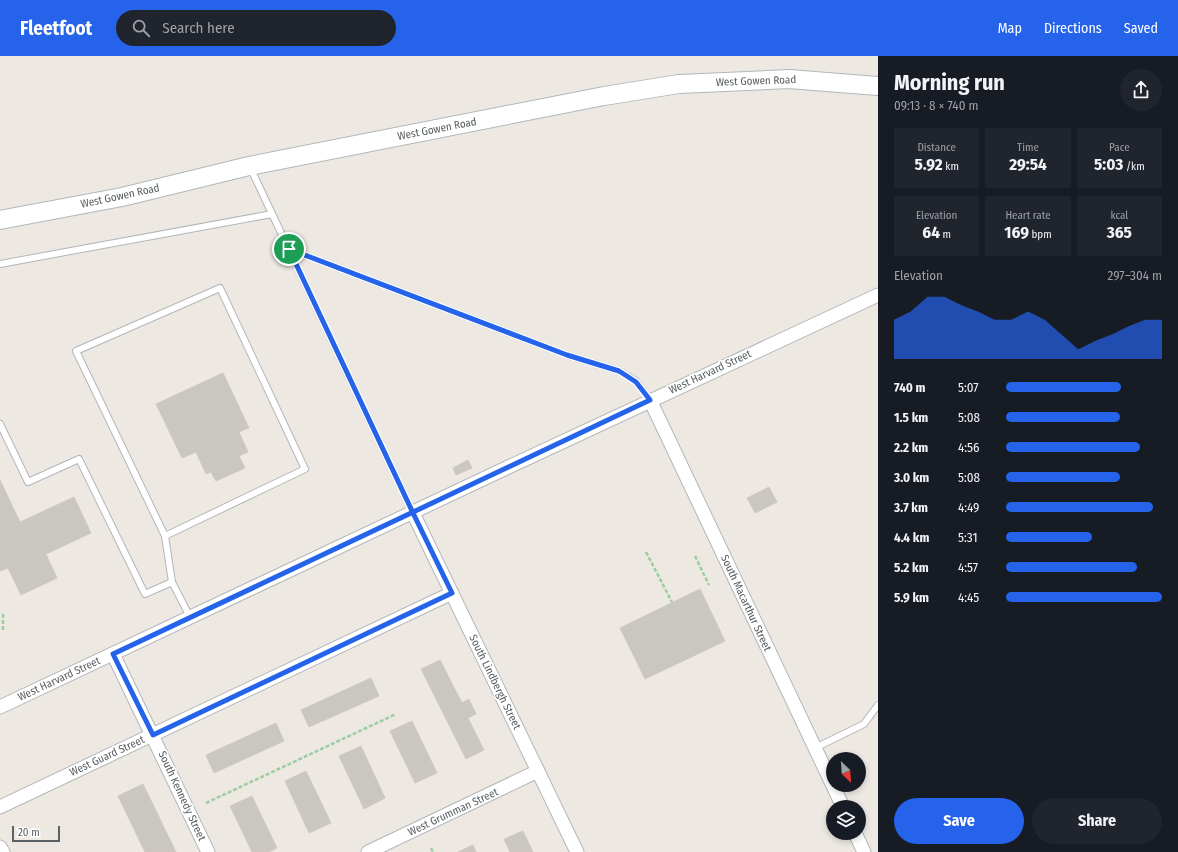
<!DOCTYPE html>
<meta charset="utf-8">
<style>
body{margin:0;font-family:"Fira Sans Condensed",sans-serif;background:#20242c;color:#f1f3f6;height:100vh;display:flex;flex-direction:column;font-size:15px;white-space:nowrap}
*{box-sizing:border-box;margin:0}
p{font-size:13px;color:#9ea1a6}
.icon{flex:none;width:22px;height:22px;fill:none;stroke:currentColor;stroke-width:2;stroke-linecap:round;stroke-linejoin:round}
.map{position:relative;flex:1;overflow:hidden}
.details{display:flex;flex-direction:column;background:#171b24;width:300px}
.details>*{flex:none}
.needle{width:26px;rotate:155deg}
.controls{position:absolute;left:826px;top:696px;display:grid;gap:8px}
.controls a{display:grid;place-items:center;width:40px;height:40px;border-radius:50%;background:#171b24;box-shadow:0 2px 6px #0003;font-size:20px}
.scale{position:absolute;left:12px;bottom:10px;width:48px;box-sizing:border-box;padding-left:4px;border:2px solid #5a6063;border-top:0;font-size:11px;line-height:14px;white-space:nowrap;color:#5a6063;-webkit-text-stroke:3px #fff;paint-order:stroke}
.pin{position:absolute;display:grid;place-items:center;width:34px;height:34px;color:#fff;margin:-17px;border:2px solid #fff;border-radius:50%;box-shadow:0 1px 4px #0007}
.round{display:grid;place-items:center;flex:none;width:42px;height:42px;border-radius:21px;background:#20242c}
.overview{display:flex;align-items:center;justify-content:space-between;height:68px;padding:0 16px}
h1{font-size:22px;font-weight:700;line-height:30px}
.stats{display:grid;grid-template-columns:repeat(3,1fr);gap:6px;height:68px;padding:4px 16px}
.stats div{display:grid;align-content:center;border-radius:0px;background:#20242c;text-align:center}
.stats b{font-size:17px;font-weight:700}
.stats small{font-size:11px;font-weight:400}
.stats p{font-size:11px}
.chart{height:112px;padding:8px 16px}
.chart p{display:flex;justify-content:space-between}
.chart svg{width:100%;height:72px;margin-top:4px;fill:#2563eb;opacity:.7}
.cta{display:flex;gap:8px;margin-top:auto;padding:8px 16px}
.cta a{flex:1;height:46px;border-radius:24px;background:#2563eb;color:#fff;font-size:16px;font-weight:700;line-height:46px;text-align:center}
.cta a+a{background:#20242c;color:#f1f3f6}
ul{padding:0 16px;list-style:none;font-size:13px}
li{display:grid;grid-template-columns:64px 48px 1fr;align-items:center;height:30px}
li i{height:10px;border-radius:5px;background:#2563eb}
header{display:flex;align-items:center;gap:24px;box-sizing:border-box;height:56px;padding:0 20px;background:#2563eb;color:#fff}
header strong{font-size:19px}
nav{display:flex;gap:22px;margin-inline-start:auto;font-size:14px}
.search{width:280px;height:36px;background:#20242c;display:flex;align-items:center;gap:10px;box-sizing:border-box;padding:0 14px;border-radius:22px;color:#9ea1a6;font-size:15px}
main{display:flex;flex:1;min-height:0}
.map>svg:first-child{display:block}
.building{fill:#cac6c1;stroke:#d2c9c1}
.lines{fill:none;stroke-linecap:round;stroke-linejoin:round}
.service-casing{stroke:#b3b6b9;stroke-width:8}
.minor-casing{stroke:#b3b6b9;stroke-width:15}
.secondary-casing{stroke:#b1b7ba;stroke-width:20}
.path{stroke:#9ccda2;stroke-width:2.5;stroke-dasharray:4 2;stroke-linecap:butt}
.service{stroke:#fff;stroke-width:6}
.minor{stroke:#fff;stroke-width:13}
.secondary{stroke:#fff;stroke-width:18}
.route-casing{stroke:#fff;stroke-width:8}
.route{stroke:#2563eb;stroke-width:5}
.labels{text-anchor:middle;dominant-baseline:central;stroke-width:3.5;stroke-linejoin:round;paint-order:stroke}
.street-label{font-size:11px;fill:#5a6063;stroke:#fff}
</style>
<header>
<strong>Fleetfoot</strong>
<div class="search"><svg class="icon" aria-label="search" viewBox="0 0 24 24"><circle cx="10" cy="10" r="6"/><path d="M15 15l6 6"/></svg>Search here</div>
<nav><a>Map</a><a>Directions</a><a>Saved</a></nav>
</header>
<main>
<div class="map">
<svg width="878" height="796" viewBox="0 0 878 796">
<rect width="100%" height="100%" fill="#ede9e2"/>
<g class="building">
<polygon points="223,317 249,372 239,376 248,396 239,400 245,412 216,425 211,416 206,418 196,396 182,402 156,348"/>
<polygon points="468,404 472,412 456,419 453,412"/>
<polygon points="0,424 20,466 74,441 91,477 46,498 57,522 21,539 8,512 0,515"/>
<polygon points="769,431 777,446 755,457 747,442"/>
<polygon points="700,533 725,585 645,623 620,572"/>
<polygon points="440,604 462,647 469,643 476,658 468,662 484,694 466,703 421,613"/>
<polygon points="371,622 379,640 309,671 301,654"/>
<polygon points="412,665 437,717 415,727 390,675"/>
<polygon points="276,667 284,685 214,717 206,699"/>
<polygon points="361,690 385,742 364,753 339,700"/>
<polygon points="306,715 331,767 309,777 285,725"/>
<polygon points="143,728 176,796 145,796 118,740"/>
<polygon points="252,740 277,792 269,796 252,796 230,750"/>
<polygon points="523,775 533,796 510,796 504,783"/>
<polygon points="473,789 476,796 458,796"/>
</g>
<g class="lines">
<g class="service-casing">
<g id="service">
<polyline points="250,111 413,457"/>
<polyline points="289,193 567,299 619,315 636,325 650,344"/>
<polyline points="0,208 272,158"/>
<polygon points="220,232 305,413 165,480 76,295"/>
<polyline points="0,368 28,426 79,403 145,538 172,526 190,561"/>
<polyline points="165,480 172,526"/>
<polyline points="815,692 864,668 878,649"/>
</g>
</g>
<g class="minor-casing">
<g id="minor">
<polyline points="650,344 843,751"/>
<polyline points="413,457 577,796"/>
<polyline points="113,598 208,796"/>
<path d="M0,651C293,513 584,374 878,239"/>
<polyline points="0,751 452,537"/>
<polyline points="855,777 864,796"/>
<polyline points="0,791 3,796"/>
<polyline points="368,796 538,715"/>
</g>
</g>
<g class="secondary-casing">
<polyline id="secondary" points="0,164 122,141 249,110 604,40 679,28 789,23 878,30"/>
</g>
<g class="path">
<polyline points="646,496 672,546"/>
<polyline points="695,500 709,529"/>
<polyline points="3,574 3,557"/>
<polyline points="206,747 396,658"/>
<polyline points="431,792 433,796"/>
</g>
<use href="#service" class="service"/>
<use href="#minor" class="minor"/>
<use href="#secondary" class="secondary"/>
</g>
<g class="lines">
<g class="route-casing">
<polyline id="route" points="289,193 413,457 452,537 153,679 113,598 650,344 636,326 619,315 567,299 289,193"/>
</g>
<use href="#route" class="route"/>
</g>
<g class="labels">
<g class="street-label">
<text transform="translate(756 25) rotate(-2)">West Gowen Road</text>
<text transform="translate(437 73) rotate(-11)">West Gowen Road</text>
<text transform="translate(120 140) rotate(-12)">West Gowen Road</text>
<text transform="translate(710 316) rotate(-25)">West Harvard Street</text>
<text transform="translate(746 547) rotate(65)">South Macarthur Street</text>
<text transform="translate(59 623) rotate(-25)">West Harvard Street</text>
<text transform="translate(495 626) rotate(64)">South Lindbergh Street</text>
<text transform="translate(107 700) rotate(-25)">West Guard Street</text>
<text transform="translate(182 740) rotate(65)">South Kennedy Street</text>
<text transform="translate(453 756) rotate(-25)">West Grumman Street</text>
</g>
</g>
</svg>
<div class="controls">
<a><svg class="needle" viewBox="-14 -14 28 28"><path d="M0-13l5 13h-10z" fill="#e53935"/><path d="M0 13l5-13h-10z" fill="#9ea1a6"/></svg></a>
<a><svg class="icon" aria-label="layers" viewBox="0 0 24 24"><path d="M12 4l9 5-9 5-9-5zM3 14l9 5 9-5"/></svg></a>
</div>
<div class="scale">20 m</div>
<div class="pin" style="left:289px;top:193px;background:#1e9e55"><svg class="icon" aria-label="arrive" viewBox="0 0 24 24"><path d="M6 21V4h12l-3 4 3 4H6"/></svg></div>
</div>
<section class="details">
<div class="overview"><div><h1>Morning run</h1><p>09:13 · 8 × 740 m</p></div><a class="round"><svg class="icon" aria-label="share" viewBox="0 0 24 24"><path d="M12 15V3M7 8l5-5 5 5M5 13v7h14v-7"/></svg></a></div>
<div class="stats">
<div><p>Distance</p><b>5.92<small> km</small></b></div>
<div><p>Time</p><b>29:54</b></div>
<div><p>Pace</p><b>5:03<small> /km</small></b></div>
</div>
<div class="stats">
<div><p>Elevation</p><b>64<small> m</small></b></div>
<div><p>Heart rate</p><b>169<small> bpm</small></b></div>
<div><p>kcal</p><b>365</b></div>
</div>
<div class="chart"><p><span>Elevation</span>297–304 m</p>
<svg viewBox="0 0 160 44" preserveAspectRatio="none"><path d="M0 44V20L10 15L20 6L30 6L40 11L50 15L60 20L70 20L80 15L90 20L100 29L110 38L120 33L130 29L140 24L150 20L160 20V44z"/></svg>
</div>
<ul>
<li><b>740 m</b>5:07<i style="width:74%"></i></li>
<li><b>1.5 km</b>5:08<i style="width:73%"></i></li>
<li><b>2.2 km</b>4:56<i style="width:86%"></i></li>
<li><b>3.0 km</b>5:08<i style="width:73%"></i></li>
<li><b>3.7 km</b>4:49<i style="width:94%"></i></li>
<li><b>4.4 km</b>5:31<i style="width:55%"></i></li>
<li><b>5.2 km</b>4:57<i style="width:84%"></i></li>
<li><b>5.9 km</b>4:45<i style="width:100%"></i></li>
</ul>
<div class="cta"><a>Save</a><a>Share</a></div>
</section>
</main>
